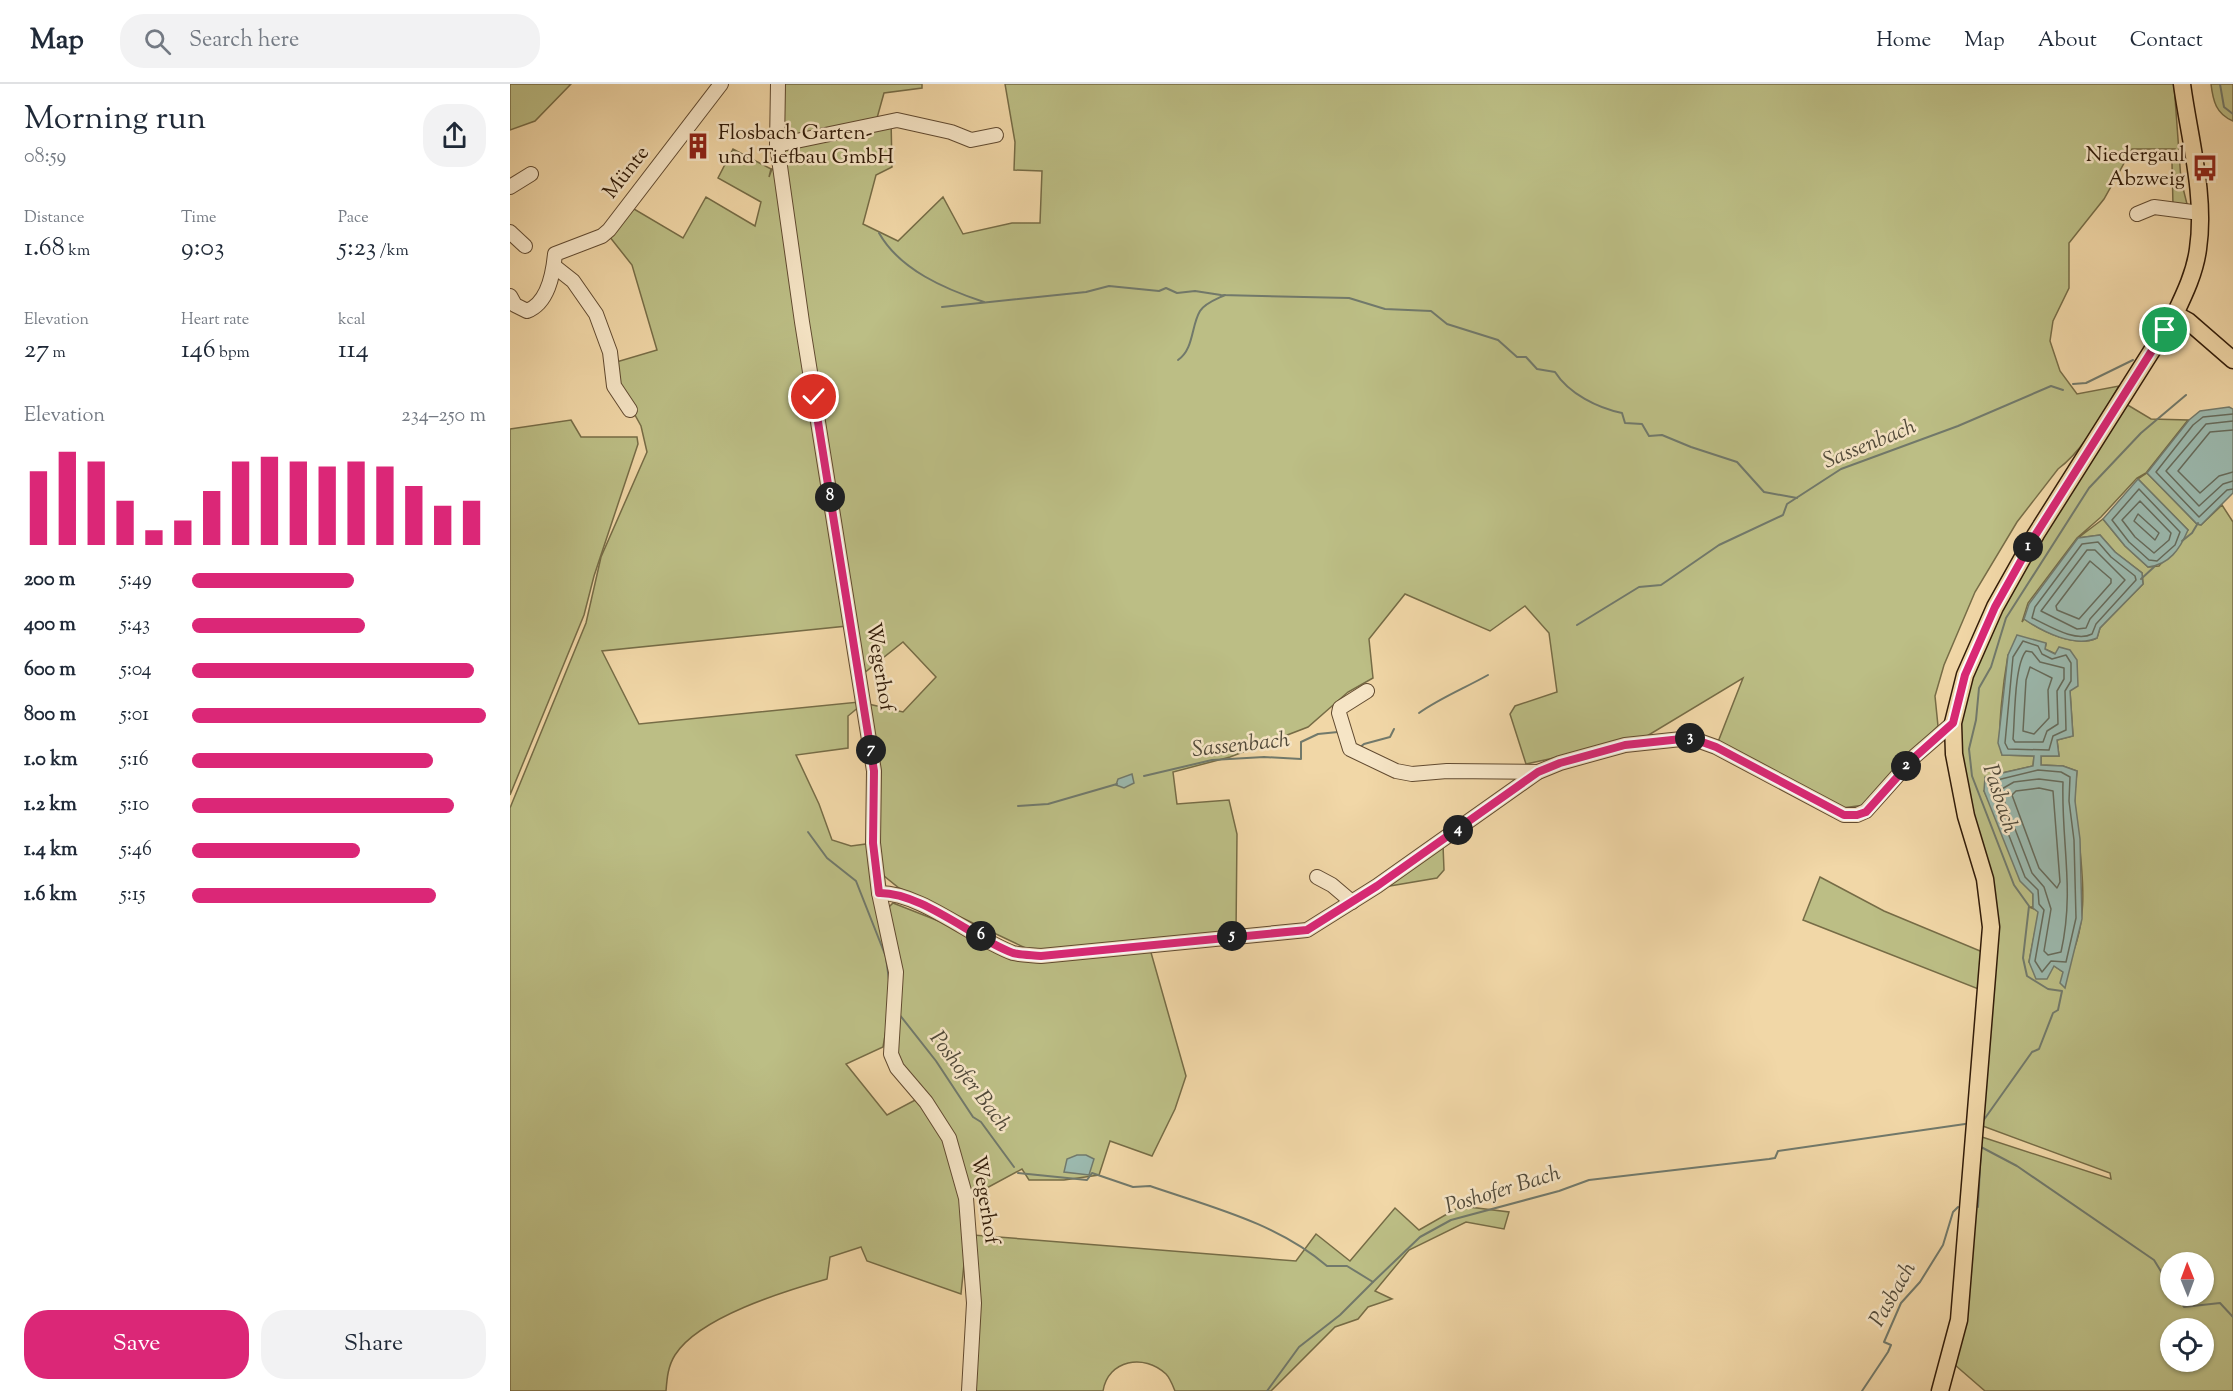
<!DOCTYPE html>
<meta charset="utf-8">
<style>
body{margin:0;font-family:"Sorts Mill Goudy",serif;background:#f2f2f3;color:#1f2937;height:100vh;display:flex;flex-direction:column;font-size:22px;white-space:nowrap}
*{box-sizing:border-box;margin:0}
p{font-size:20px;color:#747a83}
.icon{flex:none;width:33px;height:33px;fill:none;stroke:currentColor;stroke-width:2;stroke-linecap:round;stroke-linejoin:round}
.map{position:relative;flex:1;overflow:hidden}
.details{display:flex;flex-direction:column;background:#fff;width:510px}
.details>*{flex:none}
.needle{width:39px;rotate:359deg}
.tools{position:absolute;left:1650px;top:1168px;display:grid;gap:12px}
.tools a{display:grid;place-items:center;width:54px;height:54px;border-radius:50%;background:#fff;box-shadow:0 2px 4px #0004;font-size:30px}
.pin{position:absolute;display:grid;place-items:center;width:51px;height:51px;color:#fff;margin:-26px;border:3px solid #fff;border-radius:50%;box-shadow:0 2px 6px #0007}
.km{position:absolute;width:30px;height:30px;margin:-15px;border-radius:50%;background:#222;color:#fff;font-size:16px;line-height:30px;text-align:center}
.round{display:grid;place-items:center;flex:none;width:63px;height:63px;border-radius:24px;background:#f2f2f3}
.summary{display:flex;align-items:center;justify-content:space-between;height:102px;padding:0 24px}
h1{font-size:33px;font-weight:600;line-height:45px}
.stats{display:grid;grid-template-columns:repeat(3,1fr);gap:9px;height:102px;padding:6px 24px}
.stats div{display:grid;align-content:center}
.stats b{font-size:26px;font-weight:600}
.stats small{font-size:16px;font-weight:400}
.stats p{font-size:16px}
.chart{height:168px;padding:12px 24px}
.chart p{display:flex;justify-content:space-between}
.chart svg{width:100%;height:108px;margin-top:6px;stroke:#db2777;stroke-width:6}
.button{display:flex;gap:12px;margin-top:auto;padding:12px 24px}
.button a{flex:1;height:69px;border-radius:24px;background:#db2777;color:#fff;font-size:24px;font-weight:600;line-height:69px;text-align:center}
.button a+a{background:#f2f2f3;color:#1f2937}
ul{padding:0 24px;list-style:none;font-size:20px}
li{display:grid;grid-template-columns:96px 72px 1fr;align-items:center;height:45px}
li i{height:15px;border-radius:8px;background:#db2777}
header{display:flex;align-items:center;gap:36px;box-sizing:border-box;height:84px;padding:0 30px;background:#fff;border-bottom:2px solid #e0e1e3}
header strong{font-size:28px}
nav{display:flex;gap:33px;margin-inline-start:auto;font-size:21px}
.search{width:420px;height:54px;background:#f2f2f3;display:flex;align-items:center;gap:15px;box-sizing:border-box;padding:0 21px;border-radius:24px;color:#747a83;font-size:22px}
main{display:flex;flex:1;min-height:0}
.map>svg:first-child{display:block}
.green{fill:#bcbe85;stroke:#766c46;stroke-width:1.5;fill-rule:evenodd}
.water{fill:#9bb8ad;stroke:#71796b;stroke-width:1.5}
.lines{fill:none;stroke-linecap:round;stroke-linejoin:round}
.shore{stroke:#666a5a;stroke-width:1.5}
.stream{stroke:#71796b;stroke-width:2}
.minor-casing{stroke:#614a30;stroke-width:16}
.major-casing{stroke:#311b08;stroke-width:19}
.minor{stroke:#f6e5c6;stroke-width:14}
.major{stroke:#f1d7a7;stroke-width:16}
.route-casing{stroke:#fff;stroke-width:12}
.route{stroke:#db2777;stroke-width:8}
.labels{text-anchor:middle;dominant-baseline:central;stroke-width:5;stroke-linejoin:round;paint-order:stroke}
.poi-label{font-size:21px;fill:#311b08;stroke:#f6e5c6;text-anchor:start}
.street-label{font-size:21px;fill:#311b08;stroke:#f6e5c6}
.water-label{font-size:22px;font-style:italic;fill:#514a3a;stroke:#f6e5c6}
</style>
<header>
<strong>Map</strong>
<div class="search"><svg class="icon" aria-label="search" viewBox="0 0 24 24"><circle cx="10" cy="10" r="6"/><path d="M15 15l6 6"/></svg>Search here</div>
<nav><a>Home</a><a>Map</a><a>About</a><a>Contact</a></nav>
</header>
<main>
<section class="details">
<div class="summary"><div><h1>Morning run</h1><p>08:59</p></div><a class="round"><svg class="icon" aria-label="share" viewBox="0 0 24 24"><path d="M12 15V3M7 8l5-5 5 5M5 13v7h14v-7"/></svg></a></div>
<div class="stats">
<div><p>Distance</p><b>1.68<small> km</small></b></div>
<div><p>Time</p><b>9:03</b></div>
<div><p>Pace</p><b>5:23<small> /km</small></b></div>
</div>
<div class="stats">
<div><p>Elevation</p><b>27<small> m</small></b></div>
<div><p>Heart rate</p><b>146<small> bpm</small></b></div>
<div><p>kcal</p><b>114</b></div>
</div>
<div class="chart"><p><span>Elevation</span>234–250 m</p>
<svg viewBox="0 0 160 44" preserveAspectRatio="none"><path d="M5 44V14M15 44V6M25 44V10M35 44V26M45 44V38M55 44V34M65 44V22M75 44V10M85 44V8M95 44V10M105 44V12M115 44V10M125 44V12M135 44V20M145 44V28M155 44V26"/></svg>
</div>
<ul>
<li><b>200 m</b>5:49<i style="width:55%"></i></li>
<li><b>400 m</b>5:43<i style="width:59%"></i></li>
<li><b>600 m</b>5:04<i style="width:96%"></i></li>
<li><b>800 m</b>5:01<i style="width:100%"></i></li>
<li><b>1.0 km</b>5:16<i style="width:82%"></i></li>
<li><b>1.2 km</b>5:10<i style="width:89%"></i></li>
<li><b>1.4 km</b>5:46<i style="width:57%"></i></li>
<li><b>1.6 km</b>5:15<i style="width:83%"></i></li>
</ul>
<div class="button"><a>Save</a><a>Share</a></div>
</section>
<div class="map">
<svg width="1723" height="1307" viewBox="0 0 1723 1307">
<rect width="100%" height="100%" fill="#f1d7a7"/>
<filter id="stains"><feTurbulence type="fractalNoise" baseFrequency=".00333" numOctaves="4"/><feColorMatrix values="0 0 0 0 .2 0 0 0 0 .09 0 0 0 0 .02 0 0 0 .5 -.17"/></filter>
<radialGradient id="worn" r=".72"><stop offset=".6" stop-color="#630" stop-opacity="0"/><stop offset="1" stop-color="#630" stop-opacity=".3"/></radialGradient>
<g class="green">
<polygon points="0,0 61,0 25,37 0,46"/>
<path d="M272,0H412V4L374,9L367,34L381,35L382,83L366,91L353,140L388,157L433,113L453,150L502,139H530L532,87L504,86L505,58L495,0H1664L1671,96L1678,124L1663,122L1662,79L1665,65H1622L1594,115L1559,159V204L1543,237L1540,257L1550,287L1567,310L1609,302C1592,330 1575,365 1548,385L1507,438L1465,508L1434,581L1425,612L1428,642L1355,721L1332,724L1208,658L1233,594L1132,655L1016,680L1000,630L1005,622L1047,608L1039,549L1015,522L980,547L895,510L859,555L863,594L838,608L798,643L720,673L663,688L667,720L719,716L727,750L726,849L524,868L389,804L369,788L380,880L381,917L373,963L336,980L377,1031L409,1014L438,1059L457,1150L451,1210L357,1177L351,1163L320,1173L317,1195C275,1207 189,1233 165,1271C158,1282 157,1294 156,1307H0V724L76,539L91,473L137,368L131,342L108,300L103,279L147,266L122,181L99,152L119,122L173,154L196,113L245,142L251,118L208,94L223,65L261,85L259,93L262,85L268,88L337,542L92,567L129,640L349,618L350,622L338,632V664L286,671L309,720L322,756L341,762L363,759L354,619L393,628L426,593L393,558L354,589L298,253L273,69Z"/>
<path d="M1701,0H1723V37C1706,30 1703,17 1701,0Z"/>
<path d="M1616,320L1641,335L1678,336L1636,389L1627,394L1591,433L1567,454L1518,519L1512,538L1514,535C1533,548 1565,564 1587,554L1590,544L1633,500L1632,489L1605,468L1590,451L1568,454L1593,435L1615,462L1638,483L1649,482L1678,446L1628,395L1637,389L1687,440L1691,441L1712,421L1723,438V1307H1475L1445,1281L1469,1052L1601,1095L1600,1089L1470,1041L1485,867L1449,671L1450,639L1462,592L1489,522ZM1536,560L1535,565L1546,570L1560,607L1563,652L1547,656L1549,672H1531V681L1553,682L1567,687C1566,698 1564,710 1565,720C1570,775 1585,838 1553,888L1544,882L1519,878L1529,827L1519,823H1523V810L1474,707L1492,689L1523,682L1524,672L1492,671C1486,651 1494,594 1498,571ZM1660,1179H1694V1212H1660ZM1660,1245H1694V1278H1660Z"/>
<polygon points="61,336 71,353 127,353 128,360 84,492 74,531 0,711 0,345"/>
<polygon points="933,761 934,786 927,794 868,804"/>
<polygon points="1310,793 1374,827 1475,869 1471,906 1293,836"/>
<polygon points="383,819 449,845 494,869 640,865 676,992 665,1025 642,1072 600,1057 589,1091 554,1096 519,1096 512,1085 460,1113 453,1082 385,974 389,896 375,827"/>
<path d="M951,1122L999,1128L994,1145L956,1138L899,1166L865,1207L882,1215L858,1223L848,1235L825,1243L761,1307H665C663,1302 660,1294 656,1290C634,1269 598,1276 593,1307H462L463,1151L786,1177L806,1150L840,1177L885,1124L909,1146Z"/>
</g>
<g class="water">
<polygon points="1719,323 1723,325 1723,409 1691,441 1687,440 1637,389 1679,336 1690,327"/>
<path d="M1628,395L1678,446C1670,465 1659,481 1638,483L1615,462L1593,435Z"/>
<path d="M1590,451L1605,468L1632,489L1633,500L1590,544L1587,554C1565,564 1533,548 1514,535L1519,520L1568,454Z"/>
<polygon points="1507,551 1536,559 1535,565 1545,570 1549,563 1560,566 1567,576 1568,602 1560,607 1563,652 1547,656 1549,672 1531,672 1531,681 1553,682 1567,687 1565,717 1570,755 1572,835 1555,904 1550,899 1553,888 1544,882 1537,895 1526,895 1519,878 1528,828 1523,824 1523,810 1510,797 1474,707 1475,693 1523,682 1524,672 1492,671 1488,659 1498,571"/>
<polygon points="622,690 624,699 614,704 606,701 608,695"/>
<polygon points="567,1071 576,1071 584,1075 579,1091 554,1088 557,1075"/>
</g>
<g class="lines">
<g class="shore">
<polyline points="1723,330 1693,333 1683,341 1646,388 1689,433 1717,406 1723,405"/>
<polyline points="1723,337 1696,340 1656,387 1689,422 1713,400 1723,397"/>
<polyline points="1723,346 1700,348 1668,387 1690,409 1709,392 1723,388"/>
<polygon points="1629,405 1670,448 1665,461 1647,477 1639,476 1619,458 1602,436"/>
<polygon points="1630,417 1661,449 1659,456 1644,469 1625,453 1612,436"/>
<polygon points="1628,430 1649,449 1645,456 1624,437"/>
<path d="M1588,458L1601,473L1625,492L1626,496L1586,540L1582,550C1565,559 1538,541 1522,534L1525,523L1572,460Z"/>
<polygon points="1577,466 1585,466 1615,496 1580,535 1576,544 1567,545 1531,527"/>
<polygon points="1580,477 1601,495 1601,499 1569,535 1547,526 1546,522"/>
<polygon points="1513,557 1528,562 1532,570 1542,575 1556,571 1561,579 1561,597 1555,607 1556,646 1543,652 1539,666 1498,665 1495,659 1503,573"/>
<path d="M1516,567L1522,568L1530,578L1554,584V595L1547,607L1548,640L1537,647L1533,658H1505L1503,655C1505,634 1504,582 1516,567Z"/>
<polygon points="1520,583 1542,594 1538,606 1539,634 1524,650 1513,647 1516,596"/>
<polygon points="1528,686 1551,688 1560,693 1559,717 1564,756 1566,834 1556,878 1541,877 1532,888 1525,877 1534,826 1529,820 1528,806 1515,793 1481,705 1483,697"/>
<path d="M1529,695L1553,698C1551,758 1565,806 1551,868L1538,871L1534,867L1541,825L1534,803L1522,789L1490,706L1504,698Z"/>
<polygon points="1529,704 1543,707 1550,798 1547,804 1529,784 1502,711 1506,707"/>
</g>
<g class="stream">
<polyline points="1710,0 1714,23 1723,30"/>
<path d="M369,149C390,186 435,205 474,218"/>
<path d="M432,223L576,208L599,202L649,207L656,204L667,209L685,207L711,211L839,214L875,225L921,227L937,240L988,256L1007,273H1016L1027,285L1045,288C1059,310 1088,324 1112,329L1115,339L1132,340L1139,352L1152,351L1181,363L1227,378L1254,408L1287,414"/>
<path d="M668,276C684,265 681,242 690,227C695,219 707,215 715,211"/>
<polyline points="1563,300 1576,299 1623,276"/>
<polyline points="1672,457 1682,449 1688,439"/>
<polyline points="1631,495 1644,483"/>
<polyline points="1067,541 1129,503 1151,501 1209,461 1273,431 1277,420 1331,385 1448,342 1541,302 1553,306"/>
<path d="M909,629C930,614 955,604 978,591"/>
<polyline points="849,664 854,660 880,653 884,645"/>
<polyline points="634,692 702,676 754,673 791,675 791,658 808,650 828,648"/>
<polyline points="508,722 538,720 607,700"/>
<polyline points="298,748 317,774 346,797 376,873 379,896"/>
<polyline points="389,930 426,977 463,1033 471,1038 504,1083"/>
<polyline points="1473,1037 1522,968 1529,965 1543,929 1548,926 1552,907 1538,905 1517,892 1513,874 1519,822 1504,801 1462,692 1459,665 1466,636 1469,604 1481,583 1496,534 1579,404 1631,349 1676,311"/>
<polyline points="1471,1063 1507,1082 1644,1176 1660,1202"/>
<path d="M508,1089L577,1096L582,1089L623,1103L640,1102C701,1123 767,1139 817,1182H837L863,1198L910,1153L941,1136L1049,1107L1079,1096L1259,1075L1265,1074L1268,1067L1455,1040"/>
<polyline points="1468,1123 1471,1063"/>
<polyline points="1667,1212 1674,1223 1710,1219 1723,1233"/>
<polyline points="757,1307 789,1263 830,1231 863,1198"/>
<polyline points="1352,1307 1378,1268 1381,1261 1374,1258 1391,1219 1410,1198 1433,1161 1443,1128 1448,1123"/>
</g>
<g class="minor-casing">
<g id="minor">
<polyline points="268,0 267,61 292,238 364,687 363,759 369,809 386,888 381,970 387,984 416,1018 439,1054 456,1114 464,1219 459,1307"/>
<polyline points="267,61 387,36 441,48 461,56 486,51"/>
<polyline points="0,103 21,90"/>
<polyline points="1627,130 1644,123 1690,129"/>
<polyline points="0,148 15,162"/>
<polyline points="44,182 63,197 86,230 100,268 104,302 120,326"/>
<path d="M0,212L5,221L17,227C38,219 43,191 45,170L92,152L99,146L211,0"/>
<polyline points="857,607 830,624 829,629 840,665 886,687 902,690 937,687 1028,688"/>
<polyline points="807,793 822,801 842,818"/>
<path d="M369,809C410,808 464,855 503,869C512,871 522,871 531,872L797,846L867,802L1028,688L1050,679L1115,661L1181,654L1206,663L1334,731H1347L1356,727L1405,672L1443,639"/>
</g>
</g>
<g class="major-casing">
<g id="major">
<polyline points="1665,230 1678,237 1723,276"/>
<path d="M1430,1307L1449,1236L1481,843L1475,795L1456,732L1444,670L1443,639L1455,591L1485,523L1526,450L1665,230C1675,209 1685,188 1688,165C1696,111 1679,53 1672,0"/>
</g>
</g>
<use href="#minor" class="minor"/>
<use href="#major" class="major"/>
</g>
<g class="lines">
<g class="route-casing">
<path id="route" d="M304,313L364,687L363,759L369,809C411,808 464,855 503,869C511,871 522,871 531,872L797,846L867,802L1028,688L1050,679L1115,661L1181,654L1206,663L1334,731H1347L1356,728L1406,672L1443,639L1455,591L1485,523L1526,450L1655,246"/>
</g>
<use href="#route" class="route"/>
</g>
<defs>
<g id="building-bare" transform="scale(2.07)"><path d="M-4-6H4V6H1V3H-1V6H-4ZM-2.5-4.3h1.7v1.8h-1.7ZM.8-4.3h1.7v1.8H.8ZM-2.5-1h1.7V.8h-1.7ZM.8-1h1.7V.8H.8Z" fill="#8f2418" stroke="#f6e5c6" stroke-width="2.5" paint-order="stroke"/></g>
<g id="bus-bare" transform="scale(2.07)"><path d="M-5-6H5V4H4V6H2V4H-2V6H-4V4H-5ZM-3.5-4V0h7V-4ZM-3.5 1.2v1.5H-2V1.2ZM2 1.2v1.5H3.5V1.2Z" fill="#8f2418" stroke="#f6e5c6" stroke-width="2.5" paint-order="stroke"/></g>
</defs>
<g fill-rule="evenodd">
<use href="#building-bare" x="188" y="62"/>
<use href="#bus-bare" x="1695" y="84"/>
</g>
<g class="labels">
<g class="poi-label">
<text x="208" y="50">Flosbach Garten-<tspan x="208" dy="24">und Tiefbau GmbH</tspan></text>
<text x="1675" y="72" text-anchor="end">Niedergaul<tspan x="1675" dy="24">Abzweig</tspan></text>
</g>
<g class="street-label">
<text transform="translate(117 89) rotate(-52)">Münte</text>
<text transform="translate(369 583) rotate(81)">Wegerhof</text>
<text transform="translate(474 1116) rotate(81)">Wegerhof</text>
</g>
<g class="water-label">
<text transform="translate(1360 361) rotate(-22)">Sassenbach</text>
<text transform="translate(731 662) rotate(-6)">Sassenbach</text>
<text transform="translate(1489 715) rotate(72)">Pasbach</text>
<text transform="translate(459 998) rotate(53)">Poshofer Bach</text>
<text transform="translate(993 1107) rotate(-17)">Poshofer Bach</text>
<text transform="translate(1384 1211) rotate(-60)">Pasbach</text>
</g>
</g>
<rect width="100%" height="100%" filter="url(#stains)"/>
<rect width="100%" height="100%" fill="url(#worn)"/>
</svg>
<div class="tools">
<a><svg class="needle" viewBox="-14 -14 28 28"><path d="M0-13l5 13h-10z" fill="#e53935"/><path d="M0 13l5-13h-10z" fill="#747a83"/></svg></a>
<a><svg class="icon" aria-label="locate" viewBox="0 0 24 24"><circle cx="12" cy="12" r="6"/><path d="M12 2v4M12 18v4M2 12h4M18 12h4"/></svg></a>
</div>
<div class="pin" style="left:1655px;top:246px;background:#1e9e55"><svg class="icon" aria-label="arrive" viewBox="0 0 24 24"><path d="M6 21V4h12l-3 4 3 4H6"/></svg></div>
<div class="pin" style="left:304px;top:313px;background:#d93025"><svg class="icon" aria-label="check" viewBox="0 0 24 24"><path d="M5 12l5 5 9-10"/></svg></div>
<b class="km" style="left:1518px;top:463px">1</b>
<b class="km" style="left:1396px;top:682px">2</b>
<b class="km" style="left:1180px;top:654px">3</b>
<b class="km" style="left:948px;top:746px">4</b>
<b class="km" style="left:722px;top:852px">5</b>
<b class="km" style="left:471px;top:852px">6</b>
<b class="km" style="left:361px;top:666px">7</b>
<b class="km" style="left:320px;top:413px">8</b>
</div>
</main>
